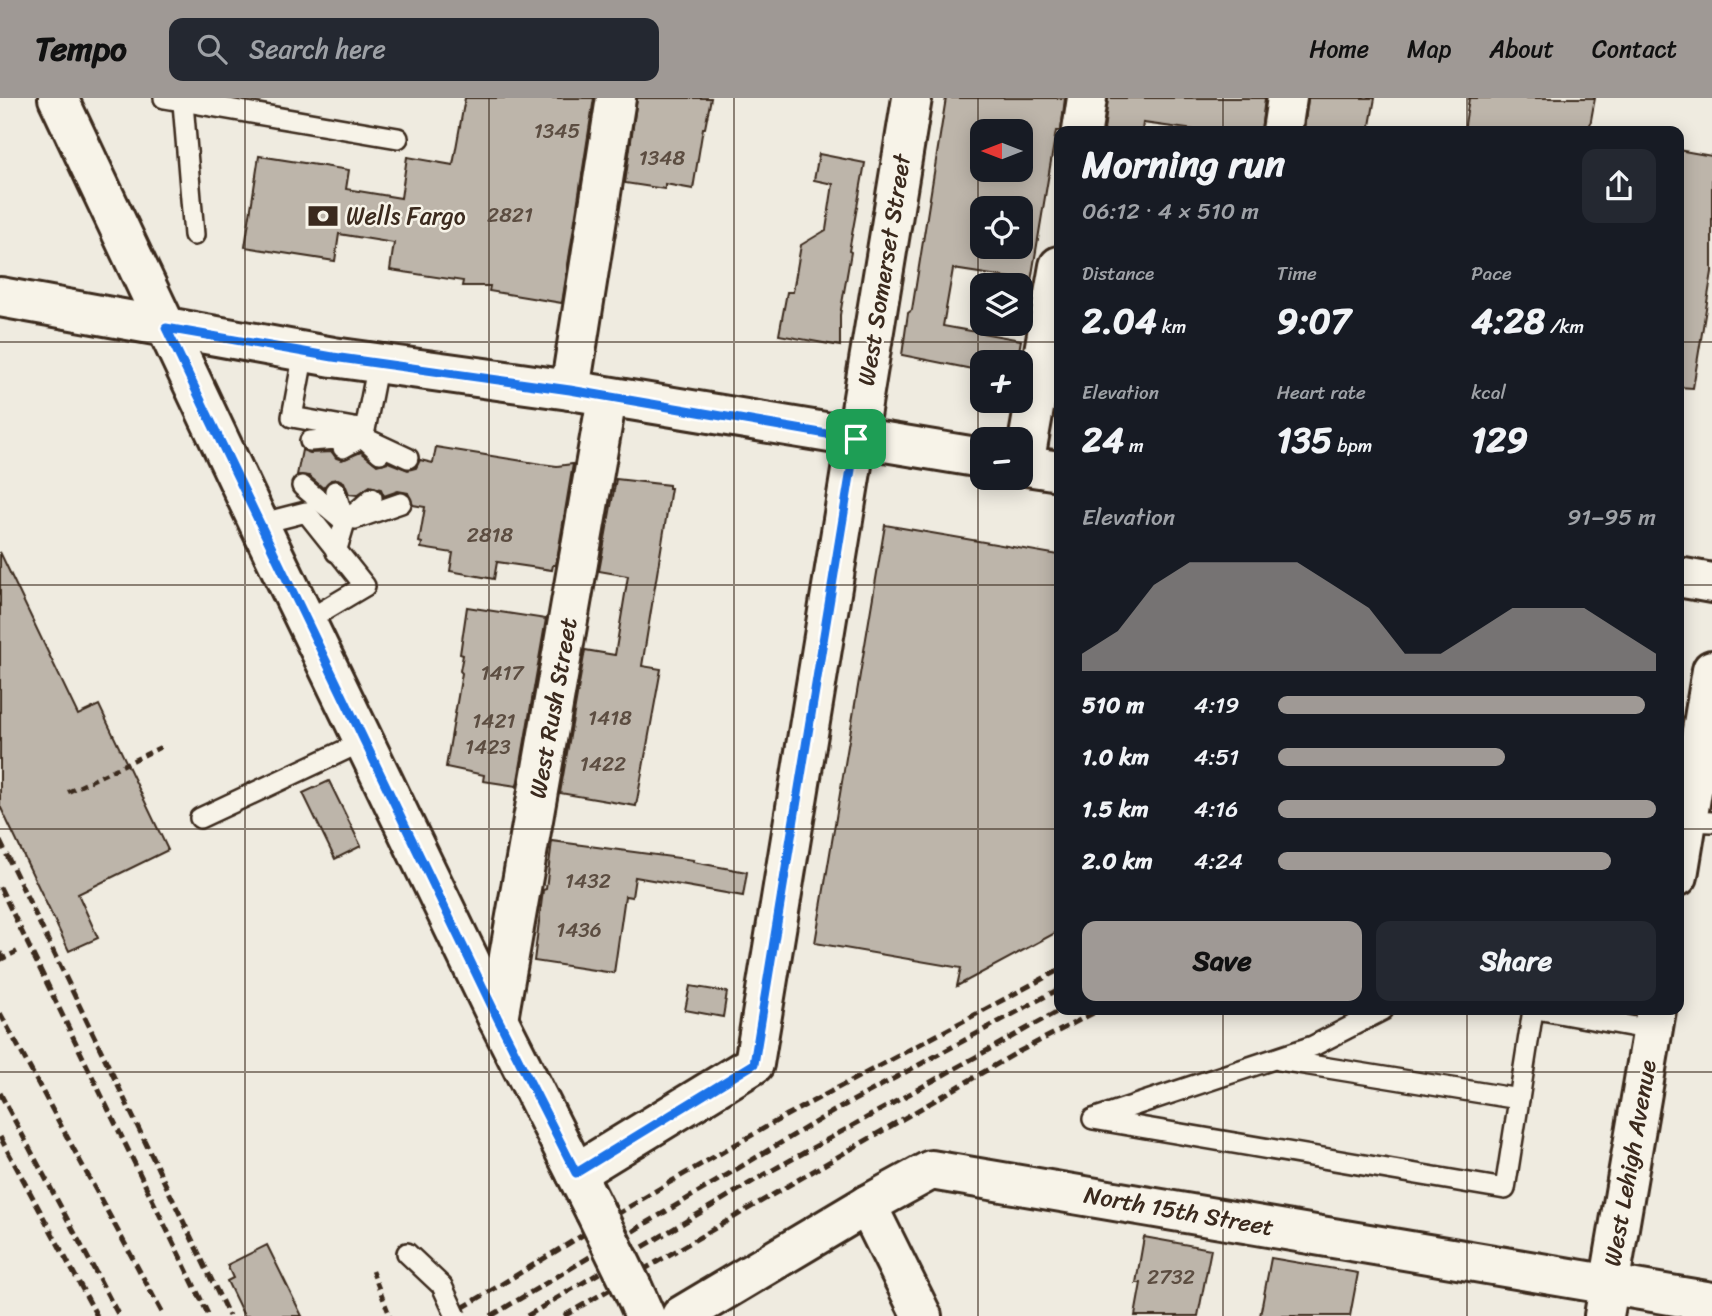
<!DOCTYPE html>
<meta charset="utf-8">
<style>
body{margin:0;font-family:Sriracha,sans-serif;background:#242831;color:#f1f3f6;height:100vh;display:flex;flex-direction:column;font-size:26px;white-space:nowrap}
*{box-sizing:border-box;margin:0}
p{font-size:23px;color:#9ea1a6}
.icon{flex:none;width:38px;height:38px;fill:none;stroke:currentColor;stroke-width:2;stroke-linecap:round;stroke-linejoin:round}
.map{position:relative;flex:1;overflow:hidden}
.side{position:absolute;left:1054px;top:28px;width:630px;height:889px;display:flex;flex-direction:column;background:#171b24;border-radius:14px;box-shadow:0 4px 18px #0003}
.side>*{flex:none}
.needle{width:46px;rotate:270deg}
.controls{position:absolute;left:970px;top:21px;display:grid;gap:14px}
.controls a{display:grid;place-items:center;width:63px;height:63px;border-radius:14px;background:#171b24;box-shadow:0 4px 18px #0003;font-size:35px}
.pin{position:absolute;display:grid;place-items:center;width:60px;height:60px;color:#fff;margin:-30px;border-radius:14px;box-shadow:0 4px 10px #0006}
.round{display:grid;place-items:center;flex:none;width:74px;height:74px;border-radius:14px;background:#242831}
.head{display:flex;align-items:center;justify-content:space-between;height:119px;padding:0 28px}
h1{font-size:38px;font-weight:700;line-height:52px}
.metrics{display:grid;grid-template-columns:repeat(3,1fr);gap:10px;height:119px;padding:7px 28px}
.metrics div{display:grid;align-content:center}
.metrics b{font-size:35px;font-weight:700}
.metrics small{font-size:19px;font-weight:400}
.metrics p{font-size:19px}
.chart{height:196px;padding:14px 28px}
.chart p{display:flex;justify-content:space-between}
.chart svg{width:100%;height:126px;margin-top:7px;fill:#9f9995;opacity:.7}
.cta{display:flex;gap:14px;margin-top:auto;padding:14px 28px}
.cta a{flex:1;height:80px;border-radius:14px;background:#9f9995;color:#111;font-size:28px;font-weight:700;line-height:80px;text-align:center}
.cta a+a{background:#242831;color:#f1f3f6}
ul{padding:0 28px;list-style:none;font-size:23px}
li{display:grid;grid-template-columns:112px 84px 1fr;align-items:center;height:52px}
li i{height:18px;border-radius:9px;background:#9f9995}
header{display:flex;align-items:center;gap:42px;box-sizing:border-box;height:98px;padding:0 35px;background:#9f9995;color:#111}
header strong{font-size:33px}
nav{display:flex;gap:38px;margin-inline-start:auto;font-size:24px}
.search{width:490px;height:63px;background:#242831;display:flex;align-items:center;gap:18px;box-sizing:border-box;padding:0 24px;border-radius:14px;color:#9ea1a6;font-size:26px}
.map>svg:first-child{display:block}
.building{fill:#bdb5aa;stroke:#3b2a1e;stroke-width:2;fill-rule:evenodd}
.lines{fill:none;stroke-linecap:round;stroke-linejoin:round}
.lane-casing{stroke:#3b2a1e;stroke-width:24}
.street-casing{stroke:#3b2a1e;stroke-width:44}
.secondary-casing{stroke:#3b2a1e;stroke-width:44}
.primary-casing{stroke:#3b2a1e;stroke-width:44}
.path{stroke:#3b2a1e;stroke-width:4.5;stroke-dasharray:7 5;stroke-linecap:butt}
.lane{stroke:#f7f3e8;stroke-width:19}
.street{stroke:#f7f3e8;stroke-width:38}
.secondary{stroke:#f7f3e8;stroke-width:38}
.primary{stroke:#f7f3e8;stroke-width:38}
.rail{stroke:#3b2a1e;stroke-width:5;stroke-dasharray:10 5;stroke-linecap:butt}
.lane-bridge-casing{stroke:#3b2a1e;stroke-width:24;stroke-linecap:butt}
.secondary-bridge-casing{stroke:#3b2a1e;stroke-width:44;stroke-linecap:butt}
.lane-bridge{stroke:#f7f3e8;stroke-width:19}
.secondary-bridge{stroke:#f7f3e8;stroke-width:38}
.route-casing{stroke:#fff;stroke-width:14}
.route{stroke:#1a73e8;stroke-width:9}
.grid{fill:none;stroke:#3b2a1e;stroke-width:2;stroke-opacity:0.55}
.labels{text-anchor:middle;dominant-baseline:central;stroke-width:5;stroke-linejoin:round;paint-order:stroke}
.number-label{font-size:21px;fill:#5c4d41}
.poi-label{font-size:24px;fill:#3b2a1e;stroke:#f7f3e8;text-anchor:start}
.street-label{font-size:24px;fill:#3b2a1e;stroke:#f7f3e8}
</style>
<header>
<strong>Tempo</strong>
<div class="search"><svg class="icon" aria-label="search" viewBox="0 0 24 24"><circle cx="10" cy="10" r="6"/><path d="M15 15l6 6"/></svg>Search here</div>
<nav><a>Home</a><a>Map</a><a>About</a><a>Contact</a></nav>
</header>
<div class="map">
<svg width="1712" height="1218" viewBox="0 0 1712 1218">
<rect width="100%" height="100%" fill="#efebe0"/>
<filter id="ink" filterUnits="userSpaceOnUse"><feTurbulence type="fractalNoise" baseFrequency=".0143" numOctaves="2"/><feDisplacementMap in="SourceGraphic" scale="14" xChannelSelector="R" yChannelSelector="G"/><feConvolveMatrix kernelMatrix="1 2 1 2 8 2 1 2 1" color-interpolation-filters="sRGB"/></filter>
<g filter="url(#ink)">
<g class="building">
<polygon points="465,0 594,0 562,205 489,193 490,188 462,188 463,183 390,172 394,145 339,136 335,163 245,149 259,58 349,72 346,91 401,100 407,59 453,67"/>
<polygon points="637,0 711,0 705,30 703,30 693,91 665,86 665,91 625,85"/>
<path d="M946,0H1065L1061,33H1056L1031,183L953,171L943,228L1021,242L1017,264H982V273L902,257L908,215L912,212ZM982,33H1020V72H982ZM982,110H1020V149H982Z"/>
<polygon points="1108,0 1265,0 1261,33 1202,33 1143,25 1142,33 1104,33"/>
<polygon points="1308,0 1375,0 1369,33 1304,33"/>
<polygon points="1469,0 1595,0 1589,33 1464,33"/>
<polygon points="1678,52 1712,58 1712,174 1693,290 1678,289"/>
<polygon points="819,56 865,65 849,153 851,154 840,217 840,248 779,237 787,194 793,194 801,147 826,132 833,86 814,82"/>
<polygon points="436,349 541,366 557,368 573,366 556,467 553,467 552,472 497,464 494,481 450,473 453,455 421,450 422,445 419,444 425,409 413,407 408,395 398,393 384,398 381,391 370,388 357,397 349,396 344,384 338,381 331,382 323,390 309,378 297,377 302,352 310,355 332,354 336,360 342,362 361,354 377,367 388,364 408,372 416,370 420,362 433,365"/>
<polygon points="616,381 669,387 669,390 671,390 642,568 661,571 636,708 560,695 585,552 615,557 628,478 599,473"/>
<polygon points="885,427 1059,457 1059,833 957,888 961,870 815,845"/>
<polygon points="0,454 78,617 99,607 168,752 78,796 98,840 69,853 0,708"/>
<polygon points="467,509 546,521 517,688 483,683 484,677 446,669 462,575 460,573 463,557 460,556"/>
<polygon points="329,683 361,748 335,761 303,695"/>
<polygon points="552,743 694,762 693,764 747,774 743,798 635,779 632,799 625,798 614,875 534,863 543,792 546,791"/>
<polygon points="690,888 727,894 723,919 685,912"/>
<polygon points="1144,1139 1211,1151 1198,1218 1135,1218 1141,1185 1136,1185"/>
<polygon points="267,1147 302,1218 244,1218 227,1183 233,1180 227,1167"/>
<polygon points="1271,1160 1358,1175 1350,1218 1260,1218"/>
</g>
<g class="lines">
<g class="lane-casing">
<g id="lane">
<polyline points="164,0 398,40"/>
<polyline points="183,5 194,137"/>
<polyline points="304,254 292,319 365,332 378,265"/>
<polyline points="310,343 363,339 343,350"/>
<polyline points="380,355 363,339 408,360"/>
<polyline points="302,388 345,424 336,454"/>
<polyline points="335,393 345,424 372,400"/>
<polyline points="355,421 401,405"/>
<polyline points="259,426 306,414 365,488 306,523"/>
<polyline points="200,720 364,643"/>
<polyline points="1687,723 1712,724"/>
<polyline points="1383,912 1313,948 1093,1021 1505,1091 1533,912"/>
<polyline points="1542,912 1652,932"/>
<polyline points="1279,962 1519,1001"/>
<polyline points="407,1155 442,1188"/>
</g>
</g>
<g class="street-casing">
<g id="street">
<polyline points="1082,33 1087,0"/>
<polyline points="1282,33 1287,0"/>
<polyline points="570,292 616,0"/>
<polyline points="1024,367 1059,168"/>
<polyline points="498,921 607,300"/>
<polyline points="576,1075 754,966 912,0"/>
<polyline points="867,1107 922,1218"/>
<polyline points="681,1218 867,1107 931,1072 1712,1204"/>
</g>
</g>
<g class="secondary-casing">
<g id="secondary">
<polyline points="58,0 259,426 498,921 595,1113"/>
<polyline points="633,1191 645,1218"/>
</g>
</g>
<g class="primary-casing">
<g id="primary">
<polyline points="0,199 333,259 570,292 982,360"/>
<polyline points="1020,367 1059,373"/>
<polyline points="1678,479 1712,485"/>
<polyline points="1678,778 1712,572"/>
<polyline points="1604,1218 1656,912"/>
</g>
</g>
<g class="path">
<polyline points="68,694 165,647"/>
<polyline points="0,854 3,860"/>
<polyline points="0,862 20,852"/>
<polyline points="372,1173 390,1218"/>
</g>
<use href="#lane" class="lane"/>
<use href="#street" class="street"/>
<use href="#secondary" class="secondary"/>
<use href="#primary" class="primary"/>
<g class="rail">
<polyline points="0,743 229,1218"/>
<polyline points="0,789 209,1218"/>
<polyline points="0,915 164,1218"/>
<polyline points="0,995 119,1218"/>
<polyline points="0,1039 97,1218"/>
<polyline points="449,1218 672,1083 787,1017 1059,872"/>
<polyline points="491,1218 834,1013 1059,891"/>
<polyline points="527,1218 762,1078 1060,912"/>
<polyline points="564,1218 1018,954 1099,912"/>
</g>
<g class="lane-bridge-casing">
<polyline id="lane-bridge" points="442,1188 456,1218"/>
</g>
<g class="secondary-bridge-casing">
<polyline id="secondary-bridge" points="595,1113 633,1191"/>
</g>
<use href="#lane-bridge" class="lane-bridge"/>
<use href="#secondary-bridge" class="secondary-bridge"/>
</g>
</g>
<g class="lines" filter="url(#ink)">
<g class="route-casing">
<polygon id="route" points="166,230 333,259 570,292 856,341 754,966 576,1075 498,921"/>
</g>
<use href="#route" class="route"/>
</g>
<path class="grid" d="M245,0V1218M489,0V1218M734,0V1218M978,0V1218M1223,0V33M1467,0V33M0,244H1059M1678,244H1712M0,487H1059M1678,487H1712M0,731H1059M1678,731H1712M1223,912V1218M1467,912V1218M0,974H1712"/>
<defs>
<g id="bank-bare" transform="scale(2.415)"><path d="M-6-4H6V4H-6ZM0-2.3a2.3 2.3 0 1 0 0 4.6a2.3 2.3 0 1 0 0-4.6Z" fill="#3b2a1e" stroke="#f7f3e8" stroke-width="2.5" paint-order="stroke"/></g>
</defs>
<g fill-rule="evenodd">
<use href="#bank-bare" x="323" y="118"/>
</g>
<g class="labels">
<g class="number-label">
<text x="557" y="33">1345</text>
<text x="662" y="60">1348</text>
<text x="510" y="117">2821</text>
<text x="490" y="437">2818</text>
<text x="502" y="575">1417</text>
<text x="610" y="620">1418</text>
<text x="494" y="623">1421</text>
<text x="488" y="649">1423</text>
<text x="603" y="666">1422</text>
<text x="588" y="783">1432</text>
<text x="579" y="832">1436</text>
<text x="1171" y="1179">2732</text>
</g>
<g class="poi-label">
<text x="346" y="118">Wells Fargo</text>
</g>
<g class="street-label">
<text transform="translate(884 172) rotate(-81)">West Somerset Street</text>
<text transform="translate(553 610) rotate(-80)">West Rush Street</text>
<text transform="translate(1630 1065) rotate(-80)">West Lehigh Avenue</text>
<text transform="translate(1179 1113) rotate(10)">North 15th Street</text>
</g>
</g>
</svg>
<div class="controls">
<a><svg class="needle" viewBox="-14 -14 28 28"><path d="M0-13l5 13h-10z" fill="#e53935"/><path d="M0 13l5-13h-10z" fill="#9ea1a6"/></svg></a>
<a><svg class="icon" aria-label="locate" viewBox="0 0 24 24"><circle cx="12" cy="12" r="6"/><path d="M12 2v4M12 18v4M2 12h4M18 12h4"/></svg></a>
<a><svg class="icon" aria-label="layers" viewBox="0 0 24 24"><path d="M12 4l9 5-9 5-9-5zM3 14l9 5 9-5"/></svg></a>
<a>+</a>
<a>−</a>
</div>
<div class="pin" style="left:856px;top:341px;background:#1e9e55"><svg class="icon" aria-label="arrive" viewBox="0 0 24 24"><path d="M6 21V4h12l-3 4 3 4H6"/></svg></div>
<section class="side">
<div class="head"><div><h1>Morning run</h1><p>06:12 · 4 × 510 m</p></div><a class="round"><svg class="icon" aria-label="share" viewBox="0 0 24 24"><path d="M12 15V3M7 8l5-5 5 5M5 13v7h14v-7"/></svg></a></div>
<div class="metrics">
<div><p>Distance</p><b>2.04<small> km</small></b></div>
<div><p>Time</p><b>9:07</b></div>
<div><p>Pace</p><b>4:28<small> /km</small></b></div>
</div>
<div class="metrics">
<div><p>Elevation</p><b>24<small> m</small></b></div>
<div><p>Heart rate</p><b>135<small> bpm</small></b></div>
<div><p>kcal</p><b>129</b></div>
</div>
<div class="chart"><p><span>Elevation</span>91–95 m</p>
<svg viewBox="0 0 160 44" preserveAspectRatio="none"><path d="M0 44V38L10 30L20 14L30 6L40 6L50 6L60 6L70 14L80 22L90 38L100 38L110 30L120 22L130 22L140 22L150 30L160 38V44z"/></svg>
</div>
<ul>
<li><b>510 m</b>4:19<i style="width:97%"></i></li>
<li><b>1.0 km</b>4:51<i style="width:60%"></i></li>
<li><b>1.5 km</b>4:16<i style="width:100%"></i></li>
<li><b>2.0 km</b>4:24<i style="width:88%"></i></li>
</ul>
<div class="cta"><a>Save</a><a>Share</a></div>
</section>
</div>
